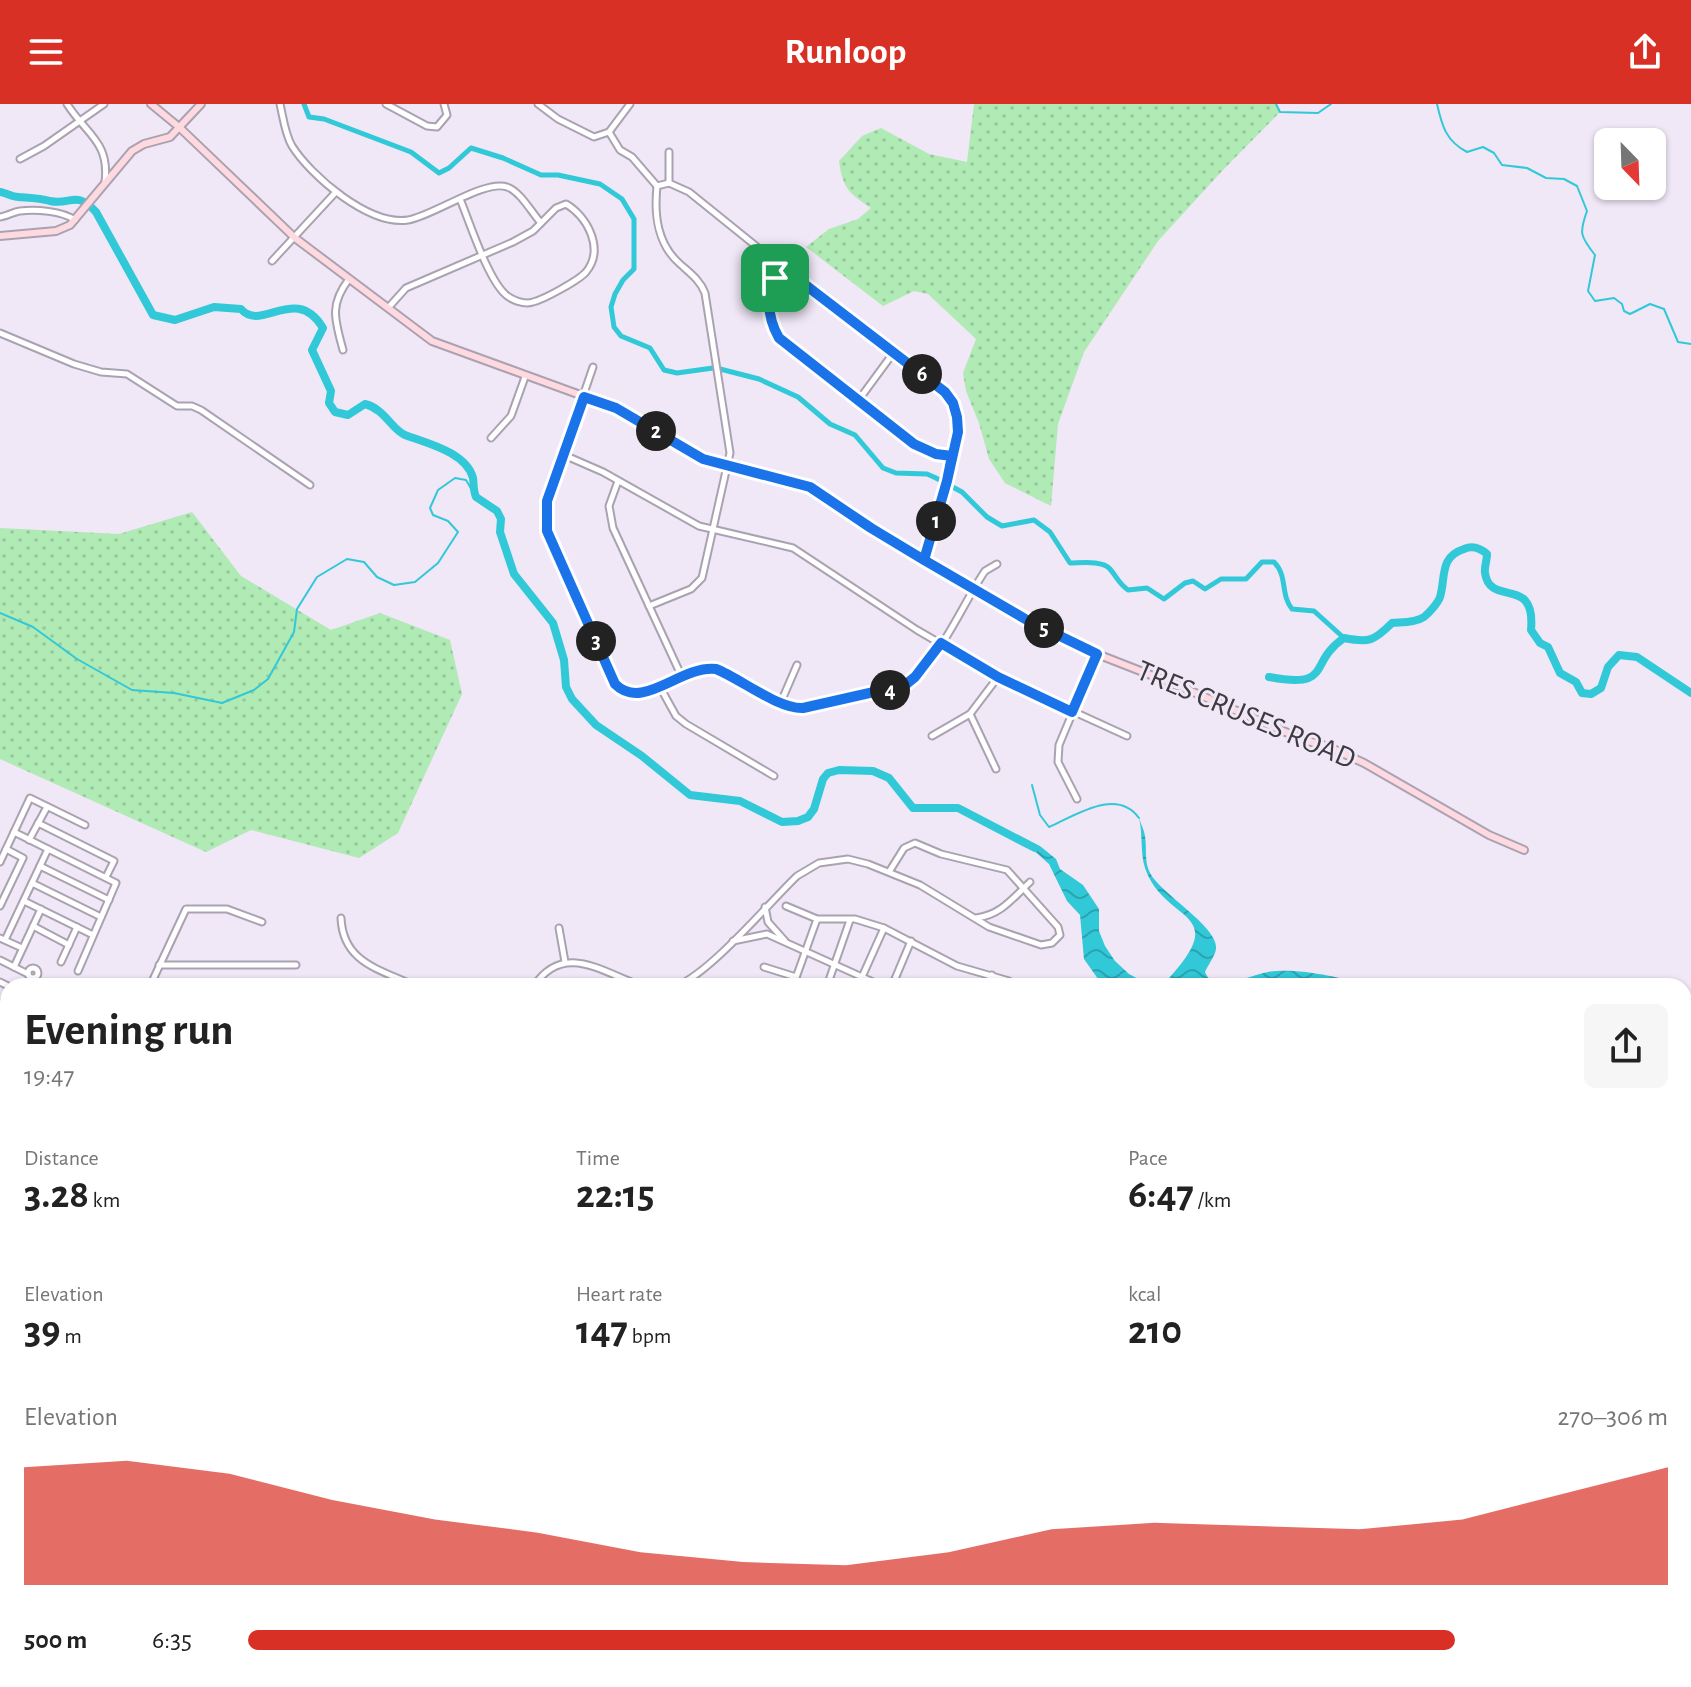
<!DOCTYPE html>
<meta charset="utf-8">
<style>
body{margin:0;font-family:"Alegreya Sans",sans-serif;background:#f6f6f6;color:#222;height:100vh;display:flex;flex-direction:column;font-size:30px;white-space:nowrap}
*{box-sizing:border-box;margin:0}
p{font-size:26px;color:#767676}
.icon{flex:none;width:44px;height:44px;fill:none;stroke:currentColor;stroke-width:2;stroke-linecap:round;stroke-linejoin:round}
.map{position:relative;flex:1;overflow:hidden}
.drawer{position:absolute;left:0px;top:874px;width:1692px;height:710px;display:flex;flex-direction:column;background:#fff;border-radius:24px 24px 0 0;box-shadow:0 2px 6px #0004}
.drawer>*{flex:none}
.needle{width:52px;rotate:157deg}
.tools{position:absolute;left:1594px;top:24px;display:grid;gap:16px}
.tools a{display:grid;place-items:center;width:72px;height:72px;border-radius:12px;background:#fff;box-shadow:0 2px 6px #0004;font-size:40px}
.pin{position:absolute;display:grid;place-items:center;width:68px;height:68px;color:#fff;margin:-34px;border-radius:16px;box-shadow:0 4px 12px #0006}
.km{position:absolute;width:40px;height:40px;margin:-20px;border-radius:50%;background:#222;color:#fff;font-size:22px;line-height:40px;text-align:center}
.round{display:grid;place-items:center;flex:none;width:84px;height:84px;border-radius:12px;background:#f6f6f6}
.overview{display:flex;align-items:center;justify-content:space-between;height:136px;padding:0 24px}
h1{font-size:44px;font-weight:700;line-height:60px}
.figures{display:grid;grid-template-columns:repeat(3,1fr);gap:12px;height:136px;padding:8px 24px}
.figures div{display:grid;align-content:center}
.figures b{font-size:40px;font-weight:700}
.figures small{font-size:22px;font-weight:400}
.figures p{font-size:22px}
.chart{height:224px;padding:16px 24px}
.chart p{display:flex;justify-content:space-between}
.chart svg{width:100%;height:144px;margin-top:8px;fill:#d93025;opacity:.7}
ul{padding:0 24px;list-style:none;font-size:26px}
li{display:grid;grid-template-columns:128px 96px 1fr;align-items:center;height:60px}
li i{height:20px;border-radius:10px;background:#d93025}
header{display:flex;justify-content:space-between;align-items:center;height:104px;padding:0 24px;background:#d93025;color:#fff;font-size:36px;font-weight:700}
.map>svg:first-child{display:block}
.green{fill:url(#green-dots)}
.water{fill:url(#water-waves)}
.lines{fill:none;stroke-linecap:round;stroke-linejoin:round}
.stream{stroke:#31c8d8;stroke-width:2}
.canal{stroke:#31c8d8;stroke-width:5}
.river{stroke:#31c8d8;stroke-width:8}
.street-casing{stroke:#aba2b1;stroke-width:9}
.secondary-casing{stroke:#aba2b1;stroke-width:10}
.primary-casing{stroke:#d0d0d1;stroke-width:11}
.street{stroke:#fff;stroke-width:5}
.secondary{stroke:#fedae0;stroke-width:6}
.primary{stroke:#feb6c1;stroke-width:7}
.route-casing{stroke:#fff;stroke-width:16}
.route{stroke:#1a73e8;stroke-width:10}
.labels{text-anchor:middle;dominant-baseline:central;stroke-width:6;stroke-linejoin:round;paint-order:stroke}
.street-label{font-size:30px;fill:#3d3a40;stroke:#f0e7f7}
</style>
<header><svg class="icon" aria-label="menu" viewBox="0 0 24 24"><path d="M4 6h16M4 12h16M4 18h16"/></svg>Runloop<svg class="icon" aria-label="share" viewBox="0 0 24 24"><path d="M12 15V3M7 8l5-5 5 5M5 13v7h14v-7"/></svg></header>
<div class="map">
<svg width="1691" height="1583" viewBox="0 0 1691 1583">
<defs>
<pattern id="green-dots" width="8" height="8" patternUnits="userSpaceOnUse" patternTransform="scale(2)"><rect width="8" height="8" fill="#b0eab4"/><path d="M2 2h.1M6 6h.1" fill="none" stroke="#98c99c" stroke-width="1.8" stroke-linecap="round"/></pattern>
<pattern id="water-waves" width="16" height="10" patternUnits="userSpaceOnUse" patternTransform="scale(2)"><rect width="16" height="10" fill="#31c8d8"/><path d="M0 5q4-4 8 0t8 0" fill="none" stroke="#2ba3b1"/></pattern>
</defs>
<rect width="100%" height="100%" fill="#f0e7f7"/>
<g class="green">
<path d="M974,0H1276L1280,8L1222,67L1158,137L1084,248L1058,320L1051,402L1005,379L989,355L979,319L966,287L963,269L976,235L928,190L914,187L883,202L806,143L829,125L858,115L871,104C849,89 843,85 839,57L862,32L881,24L929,50L967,58Z"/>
<polygon points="192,408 241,472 331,526 380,509 450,536 462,590 398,729 359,754 251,726 206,748 0,655 0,424 119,430"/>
</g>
<g class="water">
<path d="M958,704L1040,742L1056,755L1060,765L1083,781L1099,805V827L1105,842L1115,857L1129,870L1144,878L1169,874C1232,805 1164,820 1145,764C1140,748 1143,730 1139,714C1141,720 1144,726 1145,732C1147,745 1144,757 1150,769C1162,791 1219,823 1216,845C1215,852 1208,861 1205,868C1208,875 1211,877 1219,878C1235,880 1252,871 1268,868C1292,863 1344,873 1367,882H1103L1084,855L1080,811L1067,797L1049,760L1020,734Z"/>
<polygon points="1691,1036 1691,1141 1688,1152 1684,1154 1684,1037"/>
<polygon points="655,1576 751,1576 754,1578 751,1583 649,1583 650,1578"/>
</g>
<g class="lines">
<g class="stream">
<polyline points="1276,0 1280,8 1318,9 1331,0"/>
<path d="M1437,0C1442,22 1446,37 1467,48L1483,43L1494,49L1502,61L1527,64L1546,74L1564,75L1577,82L1587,107C1579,129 1580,132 1595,151L1588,187L1595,197L1614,194L1622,200L1624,207L1630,210L1650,200L1664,205L1678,238L1691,240"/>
<polyline points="0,509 33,523 77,555 132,586 174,589 222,599 254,586 268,575 294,528 297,505 317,473 347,455 364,458 377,473 394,481 415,478 438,459 458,428 448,417 433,411 430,404 438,386 455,374 466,376 476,393"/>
<path d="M1032,681L1040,711L1049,723C1076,711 1117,683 1139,714"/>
<polyline points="1684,1398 1691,1398"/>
<polyline points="1684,1480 1691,1480"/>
</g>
<g class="canal">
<polyline points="304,0 309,13 324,15 411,48 439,69 449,64 471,44 503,54 541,71 558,71 600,80 622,95 634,115 634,165 623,176 615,190 611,203 614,223 621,232 650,244 664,266 677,269 713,264"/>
<path d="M720,265L759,275L798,293L830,320L855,331L883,364L896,369L927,370L936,374L962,388L987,413L1002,422L1034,416L1050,428L1070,459C1081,459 1102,456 1110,465C1117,473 1118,479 1128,486L1147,484L1164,495L1185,479L1193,477L1205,485L1221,475H1246L1262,458H1274C1288,472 1280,490 1292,505L1314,507L1344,534"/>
</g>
<g class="river">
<path d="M0,88C6,89 13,93 18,93C30,94 39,94 50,97C71,102 75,85 96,108L153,211L175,216L214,203L241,205C261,229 296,179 323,224L312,246L331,287L329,299L335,308L348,311L365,300C385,305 391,325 405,331C426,339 466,348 473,374C474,381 473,386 476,393L497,407L501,415L500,428L514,470L553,519L564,556L566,583L572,595L596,621L642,652L690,691L740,697L782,718L798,717L808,713L814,705L823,675L828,669L839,666L873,667L889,674L913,704H958L1035,744"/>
<path d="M1269,573C1334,585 1307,559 1344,534C1369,539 1374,537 1392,519C1402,518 1415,519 1424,513C1429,509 1438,499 1440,493C1446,473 1439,453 1464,445C1473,441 1480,444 1487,450C1487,456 1484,464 1485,469C1490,504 1536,470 1531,526L1540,539L1548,543L1560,569L1576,578L1582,589L1591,590L1601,584L1608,563L1619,551L1637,553L1691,589"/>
</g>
<g class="street-casing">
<g id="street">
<path d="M67,0C86,30 110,38 105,78"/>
<path d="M280,0C283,13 285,30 292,42C311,72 369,122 408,116C433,112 485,75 507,83C520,87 532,109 541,119"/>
<polyline points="386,0 427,22 437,23 447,11 444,0"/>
<polyline points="538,0 558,15 594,33 609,28 630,0"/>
<polyline points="609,28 620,46 632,53 657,82"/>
<polyline points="20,55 44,42 104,0"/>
<polyline points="669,79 669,48"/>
<path d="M0,113C7,112 13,108 20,107C36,105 62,107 75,116"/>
<polyline points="272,157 335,89"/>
<path d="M782,163C767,187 765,209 779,234L914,340L936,350L952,352"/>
<path d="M388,204L406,184L513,138L533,127L556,104L566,100C587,112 605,145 586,168C579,176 545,195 533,198C524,201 511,196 505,190C487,173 470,119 460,95"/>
<polyline points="0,229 74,260 101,268 127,270 177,302 192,302 201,306 310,381"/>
<path d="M343,246C335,216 329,201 349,175"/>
<path d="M593,263L547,397V427L615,580C642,608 676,565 707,564C727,563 762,588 781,598L797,561"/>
<polyline points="858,297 894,248"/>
<polyline points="491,334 511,312 525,273"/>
<polyline points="564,351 603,368 699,422 793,444 917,526 998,573 1127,632"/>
<polyline points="618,377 609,402 613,424 681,571"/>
<path d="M649,502L691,485L702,474L730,349L705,189C700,176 690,169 680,160C657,140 654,111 657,82L669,79L689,88L782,163L945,288L953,299L957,313L958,328L947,377L924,456"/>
<polyline points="660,583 676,612 686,620 774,672"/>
<path d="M781,598L795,604H803L905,581C942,554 960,504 985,467L997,460"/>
<polyline points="970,610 996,665"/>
<polyline points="932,632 970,610 998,573"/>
<polyline points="1077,695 1058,658 1059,641 1097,550"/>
<polyline points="38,719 114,757 106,773"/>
<polyline points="14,728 116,779 78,867"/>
<polyline points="29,736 47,703"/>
<polyline points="0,758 30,694 85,721"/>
<polyline points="40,762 109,796"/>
<polyline points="32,779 101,813"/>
<polyline points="24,797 93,831"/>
<polyline points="0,802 23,754 6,745"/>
<polyline points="786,802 817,815 855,815 884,824 957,862 1009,877"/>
<polyline points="765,803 768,818 785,837"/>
<path d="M341,814C343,859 380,865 415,882"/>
<path d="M976,814C1001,811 1013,794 1030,778"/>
<polyline points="33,822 69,841"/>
<polyline points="559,824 565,858"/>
<polyline points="0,834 22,844"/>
<polyline points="5,836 48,745"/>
<polyline points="733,837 767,830 882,882"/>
<polyline points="0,856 28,870"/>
<polyline points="61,858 77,823"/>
<polyline points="159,861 296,861"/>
<polyline points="14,863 41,805"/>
<polyline points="764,863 796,873"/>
<circle cx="33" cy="869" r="5"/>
<polyline points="862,873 884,824"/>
<polyline points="0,878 8,882"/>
<polyline points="150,882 186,805 227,805 262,818"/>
<path d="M534,882C564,837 603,869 642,882"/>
<path d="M677,882C712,867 767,801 797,772L819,759L848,755L868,760L920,781L989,823L1041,841L1052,839L1060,831L1058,823L1007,766L941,750L915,739L904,744L889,768"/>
<polyline points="793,882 817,815"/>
<polyline points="827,882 850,816"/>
<polyline points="892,882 911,837"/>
<polyline points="985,882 992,871"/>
<polyline points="0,899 8,903"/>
<polyline points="0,935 8,923"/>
<polyline points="0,1111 8,1108"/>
<polyline points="0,1286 8,1293"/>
<polyline points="0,1317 8,1323"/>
<polyline points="0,1351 8,1347"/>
<polyline points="0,1353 8,1369"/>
<polyline points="1684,1546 1691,1545"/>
<polyline points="0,1550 8,1548"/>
<polyline points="323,1576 326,1583"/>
<polyline points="464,1576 470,1583"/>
<polyline points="563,1576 566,1583"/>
<polyline points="631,1576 634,1583"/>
<polyline points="766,1576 768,1583"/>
<polyline points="1204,1576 1208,1583"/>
<polyline points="1222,1576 1222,1583"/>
<polyline points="1240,1576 1240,1583"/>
<polyline points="1259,1576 1259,1583"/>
<polyline points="1277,1576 1277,1583"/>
<polyline points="1295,1576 1295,1583"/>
<polyline points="1313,1576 1314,1583"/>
<polyline points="1351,1576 1352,1583"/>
<polyline points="1542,1576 1542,1583"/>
<polyline points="1561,1576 1561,1583"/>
<polyline points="1635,1576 1635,1583"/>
<polyline points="441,1583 459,1576"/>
<polyline points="1373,1583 1489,1576"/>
</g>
</g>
<g class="secondary-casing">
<g id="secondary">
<polyline points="151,0 179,23 295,134 432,237 616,304 703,355 810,383 871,424 1027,516 1097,550 1184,584 1304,636 1329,643 1364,659 1489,731 1524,746"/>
<polyline points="0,132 56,127 70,121 132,47 144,40 170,33 201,0"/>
<polyline points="1684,1271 1691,1270"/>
<polyline points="0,1376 8,1372"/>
<polyline points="373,1583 390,1576"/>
</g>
</g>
<g class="primary-casing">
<g id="primary">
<polyline points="0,1235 8,1248"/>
<polyline points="209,1576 213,1583"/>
</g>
</g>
<use href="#street" class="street"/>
<use href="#secondary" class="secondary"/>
<use href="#primary" class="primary"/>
</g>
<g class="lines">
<g class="route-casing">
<path id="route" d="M775,174C766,195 768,215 779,234L914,340L936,350L952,352L947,377L924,456L871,424L810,383L703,355L616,304L584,293L547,397V427L615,580C643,608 680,561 716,565C741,575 778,605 803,604L905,581L915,573L941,539L998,573L1072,608L1097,550L1027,516L924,456L945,384L947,377L958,328L957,313L953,299L945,288L782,163L775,174"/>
</g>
<use href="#route" class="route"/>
</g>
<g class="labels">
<g class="street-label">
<text transform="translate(1246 611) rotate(23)">TRES CRUSES ROAD</text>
</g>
</g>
</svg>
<div class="tools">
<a><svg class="needle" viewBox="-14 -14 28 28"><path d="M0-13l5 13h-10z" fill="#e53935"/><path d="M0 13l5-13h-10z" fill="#767676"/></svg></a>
</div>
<div class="pin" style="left:775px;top:174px;background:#1e9e55"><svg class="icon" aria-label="arrive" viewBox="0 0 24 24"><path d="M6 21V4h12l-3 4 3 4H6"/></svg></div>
<b class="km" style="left:936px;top:417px">1</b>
<b class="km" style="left:656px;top:327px">2</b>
<b class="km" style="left:596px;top:537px">3</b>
<b class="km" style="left:890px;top:586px">4</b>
<b class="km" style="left:1044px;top:524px">5</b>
<b class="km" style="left:922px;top:270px">6</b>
<section class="drawer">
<div class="overview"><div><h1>Evening run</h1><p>19:47</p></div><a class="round"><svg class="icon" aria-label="share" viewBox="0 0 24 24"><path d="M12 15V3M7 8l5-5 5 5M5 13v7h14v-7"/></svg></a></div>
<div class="figures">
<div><p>Distance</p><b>3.28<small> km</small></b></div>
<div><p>Time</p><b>22:15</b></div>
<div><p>Pace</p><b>6:47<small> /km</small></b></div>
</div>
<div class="figures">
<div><p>Elevation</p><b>39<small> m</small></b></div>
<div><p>Heart rate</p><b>147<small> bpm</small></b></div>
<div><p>kcal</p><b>210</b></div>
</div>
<div class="chart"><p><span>Elevation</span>270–306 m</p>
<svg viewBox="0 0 160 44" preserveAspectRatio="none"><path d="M0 44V8L10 6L20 10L30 18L40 24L50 28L60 34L70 37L80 38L90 34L100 27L110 25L120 26L130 27L140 24L150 16L160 8V44z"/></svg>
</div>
<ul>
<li><b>500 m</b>6:35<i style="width:85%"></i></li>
</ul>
</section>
</div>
